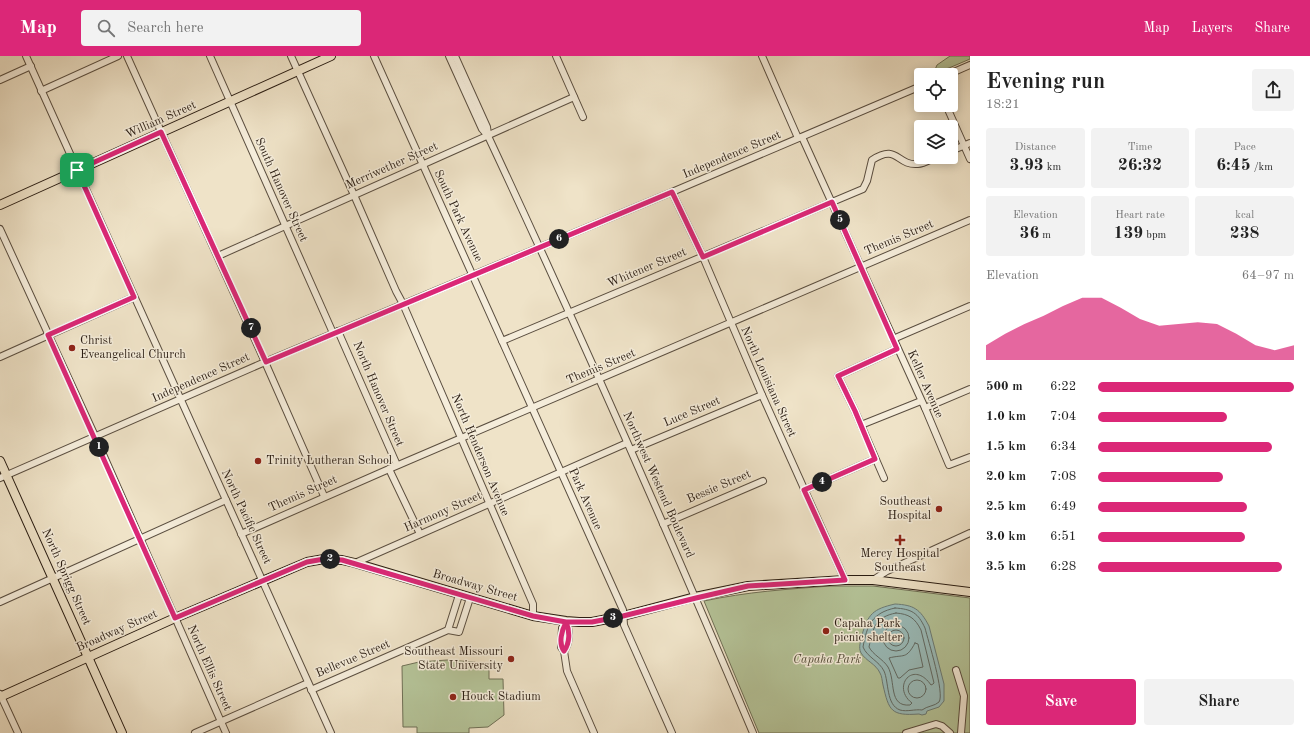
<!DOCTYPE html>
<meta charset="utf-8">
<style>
body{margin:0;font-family:"Old Standard TT",serif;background:#f2f2f2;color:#222;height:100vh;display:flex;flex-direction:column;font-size:15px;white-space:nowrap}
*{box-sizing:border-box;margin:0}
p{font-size:13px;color:#767676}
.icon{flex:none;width:22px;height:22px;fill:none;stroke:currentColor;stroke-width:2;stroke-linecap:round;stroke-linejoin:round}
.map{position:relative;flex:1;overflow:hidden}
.drawer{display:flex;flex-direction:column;background:#fff;width:340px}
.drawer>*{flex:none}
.controls{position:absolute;left:914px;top:12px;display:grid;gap:8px}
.controls a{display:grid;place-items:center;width:44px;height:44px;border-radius:4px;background:#fff;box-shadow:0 2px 10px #0003;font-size:20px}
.pin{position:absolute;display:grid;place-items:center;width:34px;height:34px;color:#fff;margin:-17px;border-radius:8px;box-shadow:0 2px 6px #0006}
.km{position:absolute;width:20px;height:20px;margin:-10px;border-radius:50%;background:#222;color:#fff;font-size:11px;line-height:20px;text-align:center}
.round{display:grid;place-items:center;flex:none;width:42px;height:42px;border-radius:4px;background:#f2f2f2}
.head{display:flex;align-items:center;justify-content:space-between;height:68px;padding:0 16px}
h1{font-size:22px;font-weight:800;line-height:30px}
.metrics{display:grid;grid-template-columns:repeat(3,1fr);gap:6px;height:68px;padding:4px 16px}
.metrics div{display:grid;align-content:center;border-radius:4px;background:#f2f2f2;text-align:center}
.metrics b{font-size:17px;font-weight:800}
.metrics small{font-size:11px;font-weight:400}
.metrics p{font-size:11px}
.chart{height:112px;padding:8px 16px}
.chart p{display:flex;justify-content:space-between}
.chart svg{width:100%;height:72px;margin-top:4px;fill:#db2777;opacity:.7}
.cta{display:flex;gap:8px;margin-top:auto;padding:8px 16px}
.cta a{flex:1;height:46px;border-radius:4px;background:#db2777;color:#fff;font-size:16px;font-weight:800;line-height:46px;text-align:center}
.cta a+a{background:#f2f2f2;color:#222}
ul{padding:0 16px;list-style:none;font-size:13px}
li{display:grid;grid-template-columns:64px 48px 1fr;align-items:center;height:30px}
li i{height:10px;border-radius:5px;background:#db2777}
header{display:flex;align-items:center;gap:24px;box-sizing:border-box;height:56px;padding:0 20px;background:#db2777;color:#fff}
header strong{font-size:19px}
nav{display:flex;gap:22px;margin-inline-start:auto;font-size:14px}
.search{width:280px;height:36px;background:#f2f2f2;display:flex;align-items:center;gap:10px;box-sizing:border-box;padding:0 14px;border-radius:4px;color:#767676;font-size:15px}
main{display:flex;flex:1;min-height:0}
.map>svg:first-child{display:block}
.green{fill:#b5c499;stroke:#6f7056}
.water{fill:#9bbdbb;stroke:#6d7d77}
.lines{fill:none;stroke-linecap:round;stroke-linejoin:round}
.shore{stroke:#626c66;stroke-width:1}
.minor-casing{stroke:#5a4e40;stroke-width:8}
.major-casing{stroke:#291c12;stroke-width:10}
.minor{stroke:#f5eddb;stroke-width:6}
.major{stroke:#efe3c8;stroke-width:8}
.route-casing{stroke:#fff;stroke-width:8}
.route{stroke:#db2777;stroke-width:5}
.poi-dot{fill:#8f2418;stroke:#f5eddb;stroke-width:1.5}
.labels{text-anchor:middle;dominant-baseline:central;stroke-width:3;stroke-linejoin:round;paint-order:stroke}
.street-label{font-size:12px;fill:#291c12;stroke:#f5eddb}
.poi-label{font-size:12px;fill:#291c12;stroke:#f5eddb;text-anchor:start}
.park-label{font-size:12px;font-style:italic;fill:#534e3a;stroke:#f5eddb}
</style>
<header>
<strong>Map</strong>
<div class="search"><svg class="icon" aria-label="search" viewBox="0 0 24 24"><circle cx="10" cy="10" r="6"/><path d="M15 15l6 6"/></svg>Search here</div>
<nav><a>Map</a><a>Layers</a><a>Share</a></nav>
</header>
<main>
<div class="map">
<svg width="970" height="677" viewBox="0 0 970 677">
<rect width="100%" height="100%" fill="#efe3c8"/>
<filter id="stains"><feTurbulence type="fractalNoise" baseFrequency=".005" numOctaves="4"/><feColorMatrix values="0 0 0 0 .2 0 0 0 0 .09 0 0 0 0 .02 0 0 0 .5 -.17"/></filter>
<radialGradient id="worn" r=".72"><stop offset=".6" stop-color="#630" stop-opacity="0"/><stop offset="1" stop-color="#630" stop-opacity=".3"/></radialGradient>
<g class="green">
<polygon points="950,0 970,0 970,3 949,12 934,16 937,9"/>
<path d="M831,530H873L970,542V677H759L704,545C746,536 788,533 831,530Z"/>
<polygon points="447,604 474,606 489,610 489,623 503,623 504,659 488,671 469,672 469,677 417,677 417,671 403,671 402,610 419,606"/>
</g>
<path class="water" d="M895,548C914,549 920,553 929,570L944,628V645L939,651L927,655L926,658L922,659L919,658C891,660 889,655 883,629C882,625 882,620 880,617C876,608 866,605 861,597C858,591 861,585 862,579C868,558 873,553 895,548Z"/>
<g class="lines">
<g class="shore">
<path d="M895,552C912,553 918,557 925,572C928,584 945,638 939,646C935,650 927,650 922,654C915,653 907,656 900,654C886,649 889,626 884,615C879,605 867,601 863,591C867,569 872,557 895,552Z"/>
<path d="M896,557C909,558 915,562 921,574L934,627L933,628L931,629C913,603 891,631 912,647L910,649C888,651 896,625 888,611C883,603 873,599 869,591C873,572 875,561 896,557Z"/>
<circle cx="896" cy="582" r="13"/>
<circle cx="896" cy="582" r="8"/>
<path d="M915,587L918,588L923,611L909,614L900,622H898L889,602C904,598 906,604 915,587Z"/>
<circle cx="917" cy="633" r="9"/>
</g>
<g class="minor-casing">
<g id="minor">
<polyline points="26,0 331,677"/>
<polyline points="127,0 265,306 324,440"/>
<polyline points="210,0 333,277"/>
<polyline points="291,0 354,139 396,235 403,248 533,548 533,560"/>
<polyline points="374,0 623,554 624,569 672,677"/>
<path d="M449,0L482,73L488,80C580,277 668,476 753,677"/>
<polyline points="455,0 487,71 488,78"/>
<polyline points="556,0 583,61"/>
<polyline points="762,0 798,82"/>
<polyline points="947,19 970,9"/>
<polyline points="0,24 31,10"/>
<polyline points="41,35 118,0"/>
<polyline points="946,49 970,103"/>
<polyline points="802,81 925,352 949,409 970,401"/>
<polyline points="951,95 970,87"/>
<polyline points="672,136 703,201 762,339 845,524"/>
<polyline points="0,173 95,380 226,677"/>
<polyline points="218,200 574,41"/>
<polyline points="338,275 397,409"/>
<path d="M502,285L863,133L867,125L872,104C898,87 896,110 918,108C924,108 931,103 936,101"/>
<polyline points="0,301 134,241"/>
<polyline points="925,352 970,333"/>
<polyline points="861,369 921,345"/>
<polyline points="631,394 762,339"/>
<polyline points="389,413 420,478"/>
<polyline points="0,422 265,306 672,136 921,30"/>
<polyline points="884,422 855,355 838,320 897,293 893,283 970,250"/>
<polyline points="804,434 875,403"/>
<polyline points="663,468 763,425"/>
<polyline points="241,478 389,413 970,164"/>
<polyline points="355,507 627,387"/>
<polyline points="873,524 887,515 970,477"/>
<polyline points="0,546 226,444"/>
<polyline points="566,565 562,572 561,591 564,595 567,615 594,677"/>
<polyline points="448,574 459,539"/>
<path d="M564,595C570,587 570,575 566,565"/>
<polyline points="956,614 964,640 961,677"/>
<polyline points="311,634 448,574 459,576 470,542"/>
<polyline points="0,638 18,677"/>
<polyline points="195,677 308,627"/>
<polyline points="906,677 936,668 942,670 950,677"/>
</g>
</g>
<g class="major-casing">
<g id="major">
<polyline points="0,149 331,0"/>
<polyline points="0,405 122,677"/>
<polyline points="0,641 175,562 307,506 324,503 342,504 355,507 533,560 566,565 579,566 592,566 623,560 695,541 748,530 845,524 873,524 970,536"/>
</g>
</g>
<use href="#minor" class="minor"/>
<use href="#major" class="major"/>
</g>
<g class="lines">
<g class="route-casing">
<path id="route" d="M77,114L134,241L48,279L175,562L307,506L324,503L342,504L533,560L566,566C562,574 558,587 564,595C570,587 570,575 566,566H592L623,560L696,542L748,530L845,524L804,434L875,403L855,355L838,320L897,293L832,146L703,201L672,136L266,306L161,76L77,114"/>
</g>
<use href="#route" class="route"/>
</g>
<g class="poi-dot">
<circle cx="72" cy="292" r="4"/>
<circle cx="258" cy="405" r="4"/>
<circle cx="939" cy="453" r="4"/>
<path d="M898 478h4v4h4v4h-4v4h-4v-4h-4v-4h4z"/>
<circle cx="826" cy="575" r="4"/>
<circle cx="511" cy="603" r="4"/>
<circle cx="453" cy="641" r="4"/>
</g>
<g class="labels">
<g class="street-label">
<text transform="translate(161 64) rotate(-24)">William Street</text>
<text transform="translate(732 99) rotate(-23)">Independence Street</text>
<text transform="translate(392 110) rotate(-24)">Merriwether Street</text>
<text transform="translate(281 134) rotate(66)">South Hanover Street</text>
<text transform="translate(458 160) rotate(65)">South Park Avenue</text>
<text transform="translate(899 182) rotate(-23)">Themis Street</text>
<text transform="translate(647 212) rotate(-23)">Whitener Street</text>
<text transform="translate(601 311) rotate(-23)">Themis Street</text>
<text transform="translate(201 322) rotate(-24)">Independence Street</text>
<text transform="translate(768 326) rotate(66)">North Louisiana Street</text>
<text transform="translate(925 328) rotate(66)">Keller Avenue</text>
<text transform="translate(378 338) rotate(67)">North Hanover Street</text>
<text transform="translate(692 356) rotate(-23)">Luce Street</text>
<text transform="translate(480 399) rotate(67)">North Henderson Avenue</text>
<text transform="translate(658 429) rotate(66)">Northwest Westend Boulevard</text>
<text transform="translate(719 431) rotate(-23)">Bessie Street</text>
<text transform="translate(303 438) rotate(-24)">Themis Street</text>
<text transform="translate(585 443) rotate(66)">Park Avenue</text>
<text transform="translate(443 456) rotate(-24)">Harmony Street</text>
<text transform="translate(246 461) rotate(65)">North Pacific Street</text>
<text transform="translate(66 521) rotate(66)">North Sprigg Street</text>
<text transform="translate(475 530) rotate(16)">Broadway Street</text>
<text transform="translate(117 575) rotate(-24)">Broadway Street</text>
<text transform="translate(353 603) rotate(-23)">Bellevue Street</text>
<text transform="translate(209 612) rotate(66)">North Ellis Street</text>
</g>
<g class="poi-label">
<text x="80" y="285">Christ<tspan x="80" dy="14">Eveangelical Church</tspan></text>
<text x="266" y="405">Trinity Lutheran School</text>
<text x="931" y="446" text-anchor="end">Southeast<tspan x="931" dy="14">Hospital</tspan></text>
<text x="900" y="498" text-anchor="middle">Mercy Hospital<tspan x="900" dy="14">Southeast</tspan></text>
<text x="834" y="568">Capaha Park<tspan x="834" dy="14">picnic shelter</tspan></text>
<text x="503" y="596" text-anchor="end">Southeast Missouri<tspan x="503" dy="14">State University</tspan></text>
<text x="461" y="641">Houck Stadium</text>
</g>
<g class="park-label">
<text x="827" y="604">Capaha Park</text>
</g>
</g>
<rect width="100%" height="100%" filter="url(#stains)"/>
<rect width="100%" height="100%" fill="url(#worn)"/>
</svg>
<div class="controls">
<a><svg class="icon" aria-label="locate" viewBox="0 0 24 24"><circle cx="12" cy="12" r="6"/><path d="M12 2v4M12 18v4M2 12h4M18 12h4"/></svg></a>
<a><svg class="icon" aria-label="layers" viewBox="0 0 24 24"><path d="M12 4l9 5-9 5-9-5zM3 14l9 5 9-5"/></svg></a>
</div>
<div class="pin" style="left:77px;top:114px;background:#1e9e55"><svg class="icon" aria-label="arrive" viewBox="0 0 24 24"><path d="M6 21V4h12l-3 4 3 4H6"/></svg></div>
<b class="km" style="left:99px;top:391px">1</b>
<b class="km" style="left:330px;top:503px">2</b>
<b class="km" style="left:613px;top:562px">3</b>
<b class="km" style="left:822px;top:426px">4</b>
<b class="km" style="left:840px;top:164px">5</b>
<b class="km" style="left:559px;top:183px">6</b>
<b class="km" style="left:251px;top:272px">7</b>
</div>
<section class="drawer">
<div class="head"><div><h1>Evening run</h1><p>18:21</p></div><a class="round"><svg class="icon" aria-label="share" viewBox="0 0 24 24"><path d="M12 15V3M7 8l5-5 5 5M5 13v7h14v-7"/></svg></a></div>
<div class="metrics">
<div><p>Distance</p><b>3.93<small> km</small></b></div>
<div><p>Time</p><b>26:32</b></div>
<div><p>Pace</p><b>6:45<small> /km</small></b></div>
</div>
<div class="metrics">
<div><p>Elevation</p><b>36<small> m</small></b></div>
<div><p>Heart rate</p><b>139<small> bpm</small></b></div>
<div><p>kcal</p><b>238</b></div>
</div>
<div class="chart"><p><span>Elevation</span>64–97 m</p>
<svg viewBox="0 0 160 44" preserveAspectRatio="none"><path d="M0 44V35L10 28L20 22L30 17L40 11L50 6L60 6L70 12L80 19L90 23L100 22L110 21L120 22L130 28L140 35L150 38L160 35V44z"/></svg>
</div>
<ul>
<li><b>500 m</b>6:22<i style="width:100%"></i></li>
<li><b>1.0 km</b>7:04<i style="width:66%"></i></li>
<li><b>1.5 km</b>6:34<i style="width:89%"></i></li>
<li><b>2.0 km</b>7:08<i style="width:64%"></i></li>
<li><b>2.5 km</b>6:49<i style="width:76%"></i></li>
<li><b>3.0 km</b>6:51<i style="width:75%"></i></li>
<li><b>3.5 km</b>6:28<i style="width:94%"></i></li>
</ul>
<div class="cta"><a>Save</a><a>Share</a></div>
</section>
</main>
